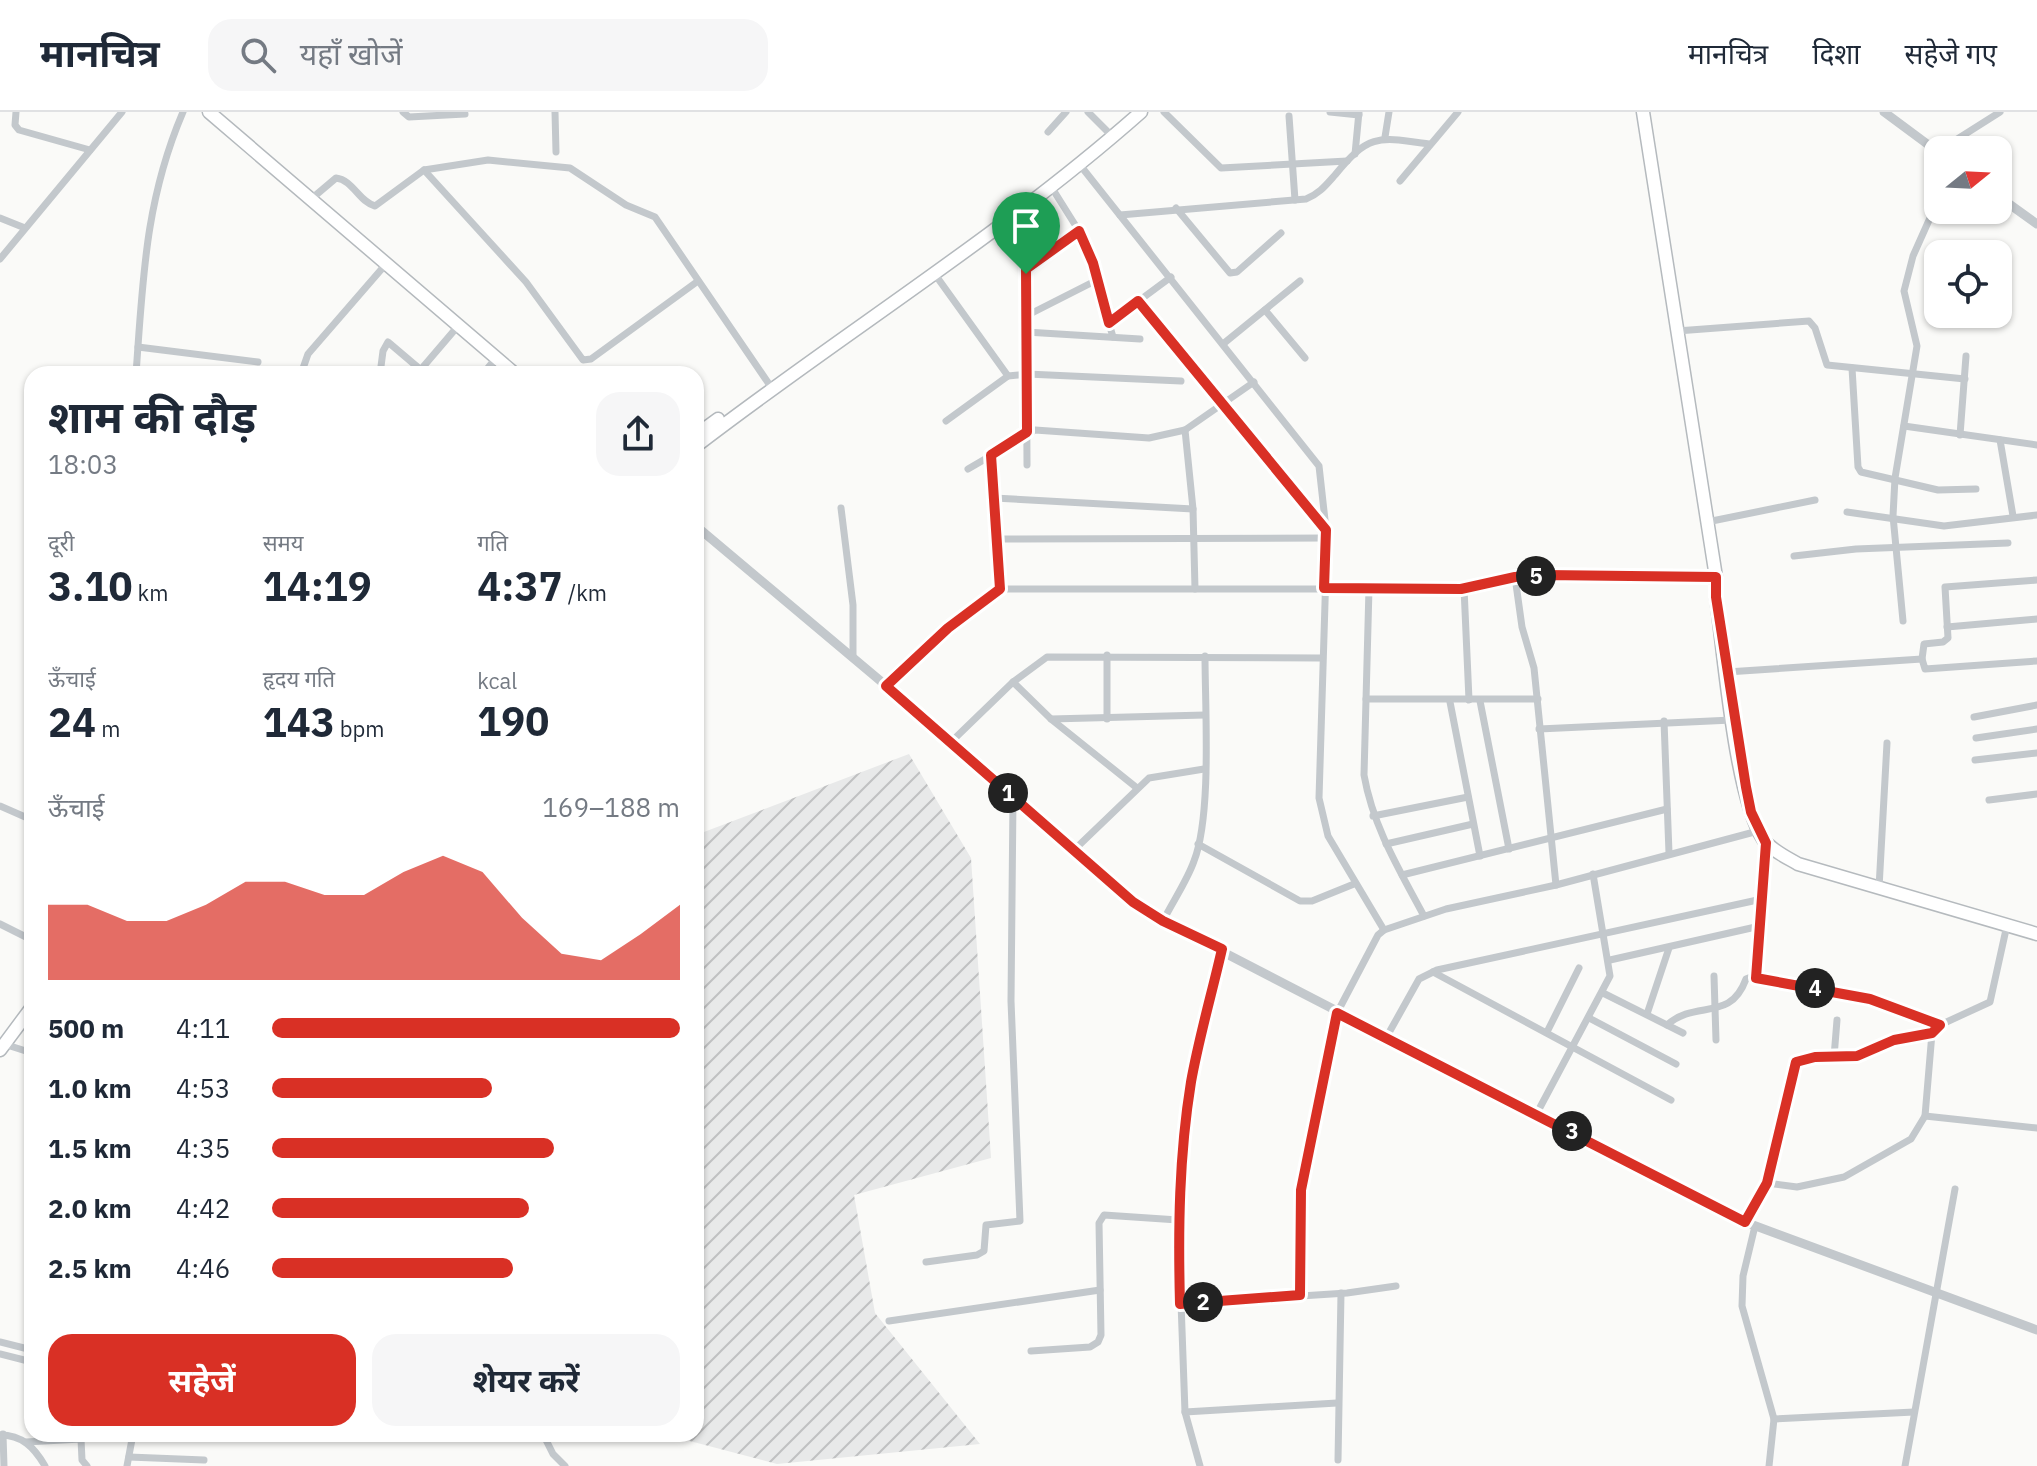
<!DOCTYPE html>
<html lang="hi">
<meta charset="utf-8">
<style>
body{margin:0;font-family:"IBM Plex Sans","Noto Sans Devanagari",sans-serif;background:#f6f6f7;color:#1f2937;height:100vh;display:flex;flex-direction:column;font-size:30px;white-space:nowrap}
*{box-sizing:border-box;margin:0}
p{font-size:26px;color:#747a83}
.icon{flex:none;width:44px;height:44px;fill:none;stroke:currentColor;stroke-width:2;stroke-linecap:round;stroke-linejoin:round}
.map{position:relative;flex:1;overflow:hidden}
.details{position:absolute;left:24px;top:254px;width:680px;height:1076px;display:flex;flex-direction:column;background:#fff;border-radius:24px;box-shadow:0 2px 6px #0004}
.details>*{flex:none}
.needle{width:52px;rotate:72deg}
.tools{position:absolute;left:1924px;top:24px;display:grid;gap:16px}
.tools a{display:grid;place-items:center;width:88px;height:88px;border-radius:16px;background:#fff;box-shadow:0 2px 6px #0004;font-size:40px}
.pin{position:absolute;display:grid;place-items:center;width:68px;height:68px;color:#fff;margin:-82px -34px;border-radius:50% 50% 50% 0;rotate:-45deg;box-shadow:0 0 8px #0007}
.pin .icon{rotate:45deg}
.km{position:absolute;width:40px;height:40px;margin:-20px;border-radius:50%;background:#222;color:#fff;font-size:22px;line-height:40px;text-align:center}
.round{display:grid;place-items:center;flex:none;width:84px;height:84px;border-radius:24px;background:#f6f6f7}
.head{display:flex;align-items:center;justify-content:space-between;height:136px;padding:0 24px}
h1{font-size:44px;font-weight:700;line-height:60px}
.stats{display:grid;grid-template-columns:repeat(3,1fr);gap:12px;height:136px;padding:8px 24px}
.stats div{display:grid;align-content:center}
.stats b{font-size:40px;font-weight:700}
.stats small{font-size:22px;font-weight:400}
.stats p{font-size:22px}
.chart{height:224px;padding:16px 24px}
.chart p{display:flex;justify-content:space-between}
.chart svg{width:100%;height:144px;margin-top:8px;fill:#d93025;opacity:.7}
.primary-button{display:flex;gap:16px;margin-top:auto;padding:16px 24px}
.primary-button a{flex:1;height:92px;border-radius:24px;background:#d93025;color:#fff;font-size:32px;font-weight:700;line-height:92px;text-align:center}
.primary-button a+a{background:#f6f6f7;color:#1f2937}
ul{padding:0 24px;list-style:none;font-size:26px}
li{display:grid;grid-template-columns:128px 96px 1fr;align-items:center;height:60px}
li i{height:20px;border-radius:10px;background:#d93025}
header{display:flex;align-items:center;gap:48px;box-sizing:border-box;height:112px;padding:0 40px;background:#fff;border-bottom:2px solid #e0e1e3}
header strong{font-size:38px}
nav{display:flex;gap:44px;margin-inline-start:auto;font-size:28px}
.search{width:560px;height:72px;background:#f6f6f7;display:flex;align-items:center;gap:20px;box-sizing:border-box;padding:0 28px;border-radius:24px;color:#747a83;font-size:30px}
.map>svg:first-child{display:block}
.industrial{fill:url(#industrial-furrows)}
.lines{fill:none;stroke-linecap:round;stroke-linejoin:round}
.primary-casing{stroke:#b5babe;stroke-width:15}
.trunk-casing{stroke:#b4b9bd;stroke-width:15}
.minor{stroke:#c3c8cc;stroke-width:7}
.tertiary{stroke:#c3c8cc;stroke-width:9}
.primary{stroke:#fff;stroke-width:12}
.trunk{stroke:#fff;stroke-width:12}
.route-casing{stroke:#fff;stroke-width:16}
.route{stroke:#d93025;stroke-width:10}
</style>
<header>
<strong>मानचित्र</strong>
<div class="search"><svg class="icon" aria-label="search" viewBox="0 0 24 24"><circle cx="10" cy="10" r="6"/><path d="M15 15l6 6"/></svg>यहाँ खोजें</div>
<nav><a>मानचित्र</a><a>दिशा</a><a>सहेजे गए</a></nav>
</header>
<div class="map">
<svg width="2037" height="1354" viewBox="0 0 2037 1354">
<defs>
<pattern id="industrial-furrows" width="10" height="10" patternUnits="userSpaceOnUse" patternTransform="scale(2)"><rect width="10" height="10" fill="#e8e9e9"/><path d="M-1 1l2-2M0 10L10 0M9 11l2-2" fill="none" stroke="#c0c1c2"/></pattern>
</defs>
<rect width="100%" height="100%" fill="#fafaf8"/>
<polygon class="industrial" points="909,642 971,746 991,1046 854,1083 875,1201 980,1332 777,1352 663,1322 696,1322 696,723"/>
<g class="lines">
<g class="primary-casing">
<path id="primary" d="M1643,0L1716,465V485C1724,541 1735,684 1763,727C1771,738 1786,745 1798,752L2037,822"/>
</g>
<g class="trunk-casing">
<g id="trunk">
<polyline points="209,0 515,262"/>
<polyline points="696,323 718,307"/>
<path d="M696,334C843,221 1002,123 1141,0"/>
<polyline points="0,938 32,895"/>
</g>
</g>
<g class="minor">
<polyline points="16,0 15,13 19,18 90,38"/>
<polyline points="403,0 409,5 465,2"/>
<polyline points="555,0 556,40"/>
<polyline points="1088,0 1113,25"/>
<polyline points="1164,0 1221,56 1347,49"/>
<polyline points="1330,0 1359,3"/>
<polyline points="1289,4 1295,88"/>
<polyline points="1048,20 1066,0"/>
<polyline points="1385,25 1389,0"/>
<polyline points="1940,38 2000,0"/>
<polyline points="1355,42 1359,0"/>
<polyline points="1080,53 1319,354 1327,426 1319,686 1328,724 1384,818"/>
<polyline points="424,58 526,170 583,248 591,247 698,169"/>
<polyline points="1400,69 1458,0"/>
<polyline points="1052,76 1084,127 1113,225"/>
<path d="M310,88L336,66C353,68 359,90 375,94L424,58L488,48L570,56L626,93L655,105L771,275"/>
<polyline points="1176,96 1230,161 1237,160 1281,121"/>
<path d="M1120,103L1306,87C1319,82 1326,73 1335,63C1369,21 1379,25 1429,32"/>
<polyline points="0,106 25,116"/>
<polyline points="0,147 122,0"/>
<polyline points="934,161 1008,264"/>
<polyline points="1138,189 1326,418"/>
<polyline points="1265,198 1305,246"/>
<polyline points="1026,204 1097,168"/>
<polyline points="1109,211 1171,165"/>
<polyline points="1677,219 1809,209 1815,216 1827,253 1965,267"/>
<polyline points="1026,220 1140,227"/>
<polyline points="1223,232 1300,169"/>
<polyline points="138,235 258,250"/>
<polyline points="1852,256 1858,355 1861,360 1938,378 1976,377"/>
<path d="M136,262C143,167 145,89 183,0"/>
<polyline points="301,262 308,242 386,152"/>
<polyline points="380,262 383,239 388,230 421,258"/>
<polyline points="417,262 458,214"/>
<polyline points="483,262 496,246"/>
<polyline points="946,309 1008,264 1027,262 1181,269"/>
<polyline points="1904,314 2037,333"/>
<polyline points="1185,318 1193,397 1195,477"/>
<polyline points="1960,323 1966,244"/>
<polyline points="2000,328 2013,404"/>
<polyline points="991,343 1000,477"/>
<polyline points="1027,353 1026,157 1079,119"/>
<polyline points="968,357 1035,318 1149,326 1185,318 1254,270"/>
<polyline points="994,386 1193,397"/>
<polyline points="841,396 853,493 853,546"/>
<polyline points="1847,400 1944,414 2037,403"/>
<polyline points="1707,410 1815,388"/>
<polyline points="998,427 1327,426"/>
<polyline points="1794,444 1856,437 2008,431"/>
<polyline points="1515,465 1522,515 1534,556 1556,773"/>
<path d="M1369,476L1364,663C1373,715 1400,759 1424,804"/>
<polyline points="1464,476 1469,588"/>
<polyline points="1903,509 1893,404 1895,366 1917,234 1904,179 1913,144 1938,88"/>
<polyline points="1947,515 2037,507"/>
<polyline points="1922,547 1924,532 1943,530 1948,526 1945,475 2037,468"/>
<polyline points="1727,560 1922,547 1925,557 2037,549"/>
<polyline points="1013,570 1051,607 1137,676"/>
<polyline points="886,574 948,516 1000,477 1447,477 1544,463 1716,465"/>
<polyline points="1366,587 1538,587"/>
<polyline points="1480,589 1509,737"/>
<polyline points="1450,590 1480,744"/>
<polyline points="1974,605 2037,593"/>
<polyline points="1051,607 1205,603"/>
<polyline points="1107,607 1107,543"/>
<polyline points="1664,609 1669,741"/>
<polyline points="1539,617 1732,608"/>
<polyline points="1976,626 2037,617"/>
<polyline points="952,629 1013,570 1047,545 1321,546"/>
<polyline points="1975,648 2037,641"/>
<polyline points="1989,688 2037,682"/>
<polyline points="0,694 32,708"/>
<polyline points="1373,704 1468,685"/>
<polyline points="1198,732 1300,789 1312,789 1354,772"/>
<polyline points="1386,732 1473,712"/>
<polyline points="1073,739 1149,666 1204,657"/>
<polyline points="1402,763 1667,697"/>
<polyline points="1879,776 1887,631"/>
<path d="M1163,809C1173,789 1187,769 1194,749C1212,703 1205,596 1205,544"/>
<polyline points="0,812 32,828"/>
<polyline points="1610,848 1760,814"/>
<polyline points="1433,860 1671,988"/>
<polyline points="1714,864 1716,928"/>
<polyline points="1756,866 1765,732"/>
<polyline points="1603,881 1683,921"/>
<polyline points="1647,902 1669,836"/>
<polyline points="1589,906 1676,952"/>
<path d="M1667,913C1696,887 1730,911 1746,867L1751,865L1852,882L1940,913"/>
<polyline points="1547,920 1579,856"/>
<polyline points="1386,926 1419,867 1437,858 1762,787"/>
<polyline points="4,932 32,941"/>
<polyline points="1834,945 1837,908"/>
<polyline points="1537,1001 1610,864 1593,762"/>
<polyline points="1925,1004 2037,1016"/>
<polyline points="1767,1071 1797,1075 1844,1065 1911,1027 1925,1004 1932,921 1940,913 1990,890 2007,813"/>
<polyline points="1745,1110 1767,1071 1796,950 1815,945 1857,944 1894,928 1932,921"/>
<polyline points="1755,1114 1743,1164 1742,1194 1774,1307 1769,1354"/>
<polyline points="926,1150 977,1143 984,1139 986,1113 1020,1109 1011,889 1013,686"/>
<polyline points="1300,1183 1301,1078 1337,901 1378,823 1384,818 1446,797 1556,773 1758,719"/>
<polyline points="1180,1192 1347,1181 1396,1174"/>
<polyline points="889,1209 1100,1178"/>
<polyline points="0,1230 32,1238"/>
<polyline points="1031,1239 1090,1235 1098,1230 1101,1223 1099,1111 1104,1103 1178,1108"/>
<polyline points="0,1242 32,1250"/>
<polyline points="1185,1300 1337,1291"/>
<polyline points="1774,1307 1914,1300"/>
<polyline points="3,1322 4,1354"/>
<polyline points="543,1322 553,1342 565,1354"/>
<path d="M0,1323C22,1323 34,1335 45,1354"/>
<polyline points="26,1330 81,1327 82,1348 87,1354"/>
<polyline points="129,1345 204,1348"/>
<polyline points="1338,1348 1341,1181"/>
<polyline points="127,1354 133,1322"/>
<polyline points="1200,1354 1185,1300 1178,1108 1192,967 1222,837"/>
<polyline points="1905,1354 1955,1077"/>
</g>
<g class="tertiary">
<polyline points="1884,0 1938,40"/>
<polyline points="1998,84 2037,112"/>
<polyline points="696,414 952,629 1133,790 1163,809 1745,1110 2037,1218"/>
</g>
<use href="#primary" class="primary"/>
<use href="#trunk" class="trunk"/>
</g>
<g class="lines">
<g class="route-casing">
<path id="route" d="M1079,119L1093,151L1109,211L1138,189L1326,418L1324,476L1461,477L1515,465L1544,463L1716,465V485L1746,675L1751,700L1766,731L1756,866L1870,887L1940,913L1932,921L1894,928L1857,944L1815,945L1796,950L1767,1071L1745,1110L1337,901L1301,1078L1300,1183L1180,1192C1178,1117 1179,1044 1191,970C1199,925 1212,881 1222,837L1163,809L1133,790L886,574L948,516L1000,477L991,343L1027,320L1026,157Z"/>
</g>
<use href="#route" class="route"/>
</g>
</svg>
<div class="tools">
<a><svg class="needle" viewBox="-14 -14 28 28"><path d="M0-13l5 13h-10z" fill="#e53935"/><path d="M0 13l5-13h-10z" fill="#747a83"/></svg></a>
<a><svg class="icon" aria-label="locate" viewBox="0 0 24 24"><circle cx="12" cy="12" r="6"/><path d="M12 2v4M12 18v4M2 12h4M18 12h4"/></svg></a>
</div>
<div class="pin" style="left:1026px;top:162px;background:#1e9e55"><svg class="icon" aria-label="arrive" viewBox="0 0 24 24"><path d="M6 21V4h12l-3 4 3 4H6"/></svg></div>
<b class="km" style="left:1008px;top:681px">1</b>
<b class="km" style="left:1203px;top:1190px">2</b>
<b class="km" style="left:1572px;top:1019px">3</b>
<b class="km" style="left:1815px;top:876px">4</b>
<b class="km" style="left:1536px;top:464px">5</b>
<section class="details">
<div class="head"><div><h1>शाम की दौड़</h1><p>18:03</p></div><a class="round"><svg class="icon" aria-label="share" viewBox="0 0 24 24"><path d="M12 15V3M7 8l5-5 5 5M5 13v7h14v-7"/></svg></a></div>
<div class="stats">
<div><p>दूरी</p><b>3.10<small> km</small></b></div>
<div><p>समय</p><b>14:19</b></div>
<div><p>गति</p><b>4:37<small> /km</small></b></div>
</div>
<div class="stats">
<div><p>ऊँचाई</p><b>24<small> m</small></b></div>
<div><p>हृदय गति</p><b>143<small> bpm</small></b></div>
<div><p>kcal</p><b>190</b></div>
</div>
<div class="chart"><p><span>ऊँचाई</span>169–188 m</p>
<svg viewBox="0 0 160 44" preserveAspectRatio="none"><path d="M0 44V21L10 21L20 26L30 26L40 21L50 14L60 14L70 18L80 18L90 11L100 6L110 11L120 25L130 36L140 38L150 30L160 21V44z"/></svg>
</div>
<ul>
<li><b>500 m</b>4:11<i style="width:100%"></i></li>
<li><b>1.0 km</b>4:53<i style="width:54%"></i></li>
<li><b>1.5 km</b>4:35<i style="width:69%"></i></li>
<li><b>2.0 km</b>4:42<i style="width:63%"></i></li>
<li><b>2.5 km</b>4:46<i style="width:59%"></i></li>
</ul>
<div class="primary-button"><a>सहेजें</a><a>शेयर करें</a></div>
</section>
</div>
